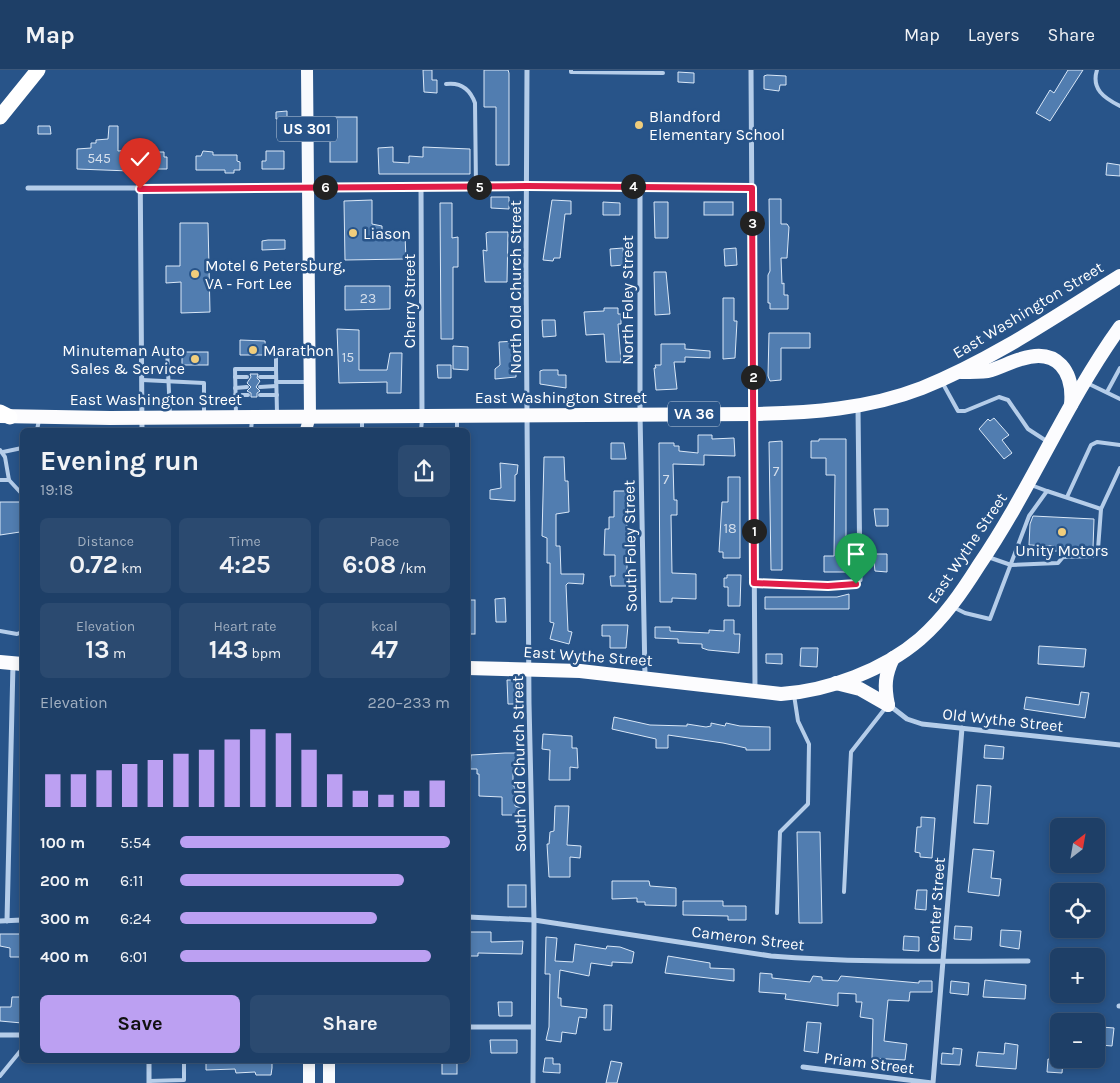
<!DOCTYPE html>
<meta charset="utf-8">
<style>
body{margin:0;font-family:Karla,sans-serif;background:#2b4a70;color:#f1f3f6;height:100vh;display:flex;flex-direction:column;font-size:19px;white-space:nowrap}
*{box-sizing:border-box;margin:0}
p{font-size:16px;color:#a1afc0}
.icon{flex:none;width:28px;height:28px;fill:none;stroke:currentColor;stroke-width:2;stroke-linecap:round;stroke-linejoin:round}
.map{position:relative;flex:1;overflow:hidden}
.details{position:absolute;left:20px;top:358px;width:450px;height:635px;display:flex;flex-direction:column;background:#1e3f67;border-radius:8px;box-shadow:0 2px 8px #0003,0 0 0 1px #3c587b}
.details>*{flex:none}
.needle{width:32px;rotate:31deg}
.controls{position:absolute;left:1050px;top:748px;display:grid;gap:10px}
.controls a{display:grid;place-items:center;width:55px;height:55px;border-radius:8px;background:#1e3f67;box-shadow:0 2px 8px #0003,0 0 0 1px #3c587b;font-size:25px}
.pin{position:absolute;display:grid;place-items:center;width:42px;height:42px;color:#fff;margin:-51px -21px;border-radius:50% 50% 50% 0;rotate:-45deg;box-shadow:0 0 5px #0007}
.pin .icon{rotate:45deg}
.km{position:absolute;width:25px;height:25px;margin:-12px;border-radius:50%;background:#222;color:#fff;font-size:14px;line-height:25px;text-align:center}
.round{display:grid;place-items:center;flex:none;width:52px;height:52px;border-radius:8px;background:#2b4a70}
.overview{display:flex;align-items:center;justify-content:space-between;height:85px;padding:0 20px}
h1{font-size:28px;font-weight:700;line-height:38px}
.metrics{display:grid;grid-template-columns:repeat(3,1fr);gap:8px;height:85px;padding:5px 20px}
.metrics div{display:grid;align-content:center;border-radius:8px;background:#2b4a70;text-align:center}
.metrics b{font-size:25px;font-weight:700}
.metrics small{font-size:14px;font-weight:400}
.metrics p{font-size:14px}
.chart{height:140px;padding:10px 20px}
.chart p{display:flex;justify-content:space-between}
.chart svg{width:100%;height:90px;margin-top:5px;stroke:#bca0f2;stroke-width:6}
.button{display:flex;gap:10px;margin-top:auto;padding:10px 20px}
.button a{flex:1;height:58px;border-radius:8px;background:#bca0f2;color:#111;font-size:20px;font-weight:700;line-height:58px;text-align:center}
.button a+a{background:#2b4a70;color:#f1f3f6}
ul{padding:0 20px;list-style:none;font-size:16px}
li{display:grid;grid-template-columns:80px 60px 1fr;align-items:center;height:38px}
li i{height:12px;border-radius:6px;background:#bca0f2}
header{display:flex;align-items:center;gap:30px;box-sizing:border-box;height:70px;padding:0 25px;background:#1e3f67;border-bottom:1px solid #3c587b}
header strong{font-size:24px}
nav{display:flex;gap:28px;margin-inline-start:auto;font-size:18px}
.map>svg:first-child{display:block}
.building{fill:#517db0;stroke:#d9e7f7}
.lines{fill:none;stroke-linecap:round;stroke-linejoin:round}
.service{stroke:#b5cde9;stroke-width:4}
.minor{stroke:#b5cde9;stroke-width:5}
.primary{stroke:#f8fafe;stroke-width:12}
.trunk{stroke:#fcfcfe;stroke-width:14}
.motorway{stroke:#fff;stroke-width:15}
.route-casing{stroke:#fff;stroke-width:10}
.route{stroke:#e11d48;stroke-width:6}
.poi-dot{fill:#f0cd7c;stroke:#285489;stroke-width:2}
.labels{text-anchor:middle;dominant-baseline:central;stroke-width:5;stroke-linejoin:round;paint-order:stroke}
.number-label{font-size:14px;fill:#d4deeb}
.shield{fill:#285489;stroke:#beccdc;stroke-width:1}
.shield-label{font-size:15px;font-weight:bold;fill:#fff}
.poi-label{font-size:16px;fill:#fff;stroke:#285489;text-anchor:start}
.street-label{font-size:16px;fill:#fff;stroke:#285489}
</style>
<header>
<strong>Map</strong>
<nav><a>Map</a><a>Layers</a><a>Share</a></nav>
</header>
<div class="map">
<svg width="1120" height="1013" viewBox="0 0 1120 1013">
<rect width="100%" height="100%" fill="#285489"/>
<g class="building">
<polygon points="423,0 432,0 432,10 437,10 437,23 424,22"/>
<polygon points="484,0 508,0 509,3 509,95 496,95 496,37 484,37"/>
<polygon points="1068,0 1083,0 1050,51 1036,43 1050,20 1054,23"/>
<polygon points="678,2 694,3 694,13 678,12"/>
<polygon points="767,5 786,6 786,15 780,15 779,21 764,19 764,6"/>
<polygon points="287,41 287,49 276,49 276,42"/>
<rect x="330" y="47" width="27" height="45"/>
<polygon points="38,56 50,56 51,64 38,64"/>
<polygon points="109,56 118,56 118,81 131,80 130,101 77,99 77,79 91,78 91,73 96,73 96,70 108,69"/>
<polygon points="393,77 393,92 409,93 409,86 423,87 423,77 470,79 470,104 379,104 378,78"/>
<polygon points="203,81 213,82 213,85 237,85 237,91 240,92 240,100 234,100 234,103 225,103 225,100 196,100 196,86 201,86"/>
<polygon points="266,81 284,81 284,99 262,99 262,91 266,91"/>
<polygon points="155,82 164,82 164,87 167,87 167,99 150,99 150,87 155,87"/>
<polygon points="1107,93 1120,95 1120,106 1106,105"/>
<polygon points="491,127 509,127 509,139 491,138"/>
<polygon points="769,129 781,129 781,154 787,154 789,157 787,188 781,188 782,214 784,213 784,225 788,225 788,239 770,239 770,233 768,233 768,205 770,201"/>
<polygon points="372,130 372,154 382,156 382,166 405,165 406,189 345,190 344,131"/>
<polygon points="552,130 571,131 571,144 565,144 560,188 554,188 553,191 543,190"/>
<polygon points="603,132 620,133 620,145 603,145"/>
<polygon points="654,132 668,132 668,168 655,168"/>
<rect x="704" y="132" width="29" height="13"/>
<polygon points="440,133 452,133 452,168 458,167 458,197 453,197 453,269 441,269"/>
<polygon points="180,153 208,153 210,242 181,243 181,212 166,213 166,196 180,196"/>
<polygon points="489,162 508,162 507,212 485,212 483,180 487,181 486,163"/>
<polygon points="268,170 285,170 285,179 262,180 262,171"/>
<polygon points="623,178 624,195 611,196 610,179"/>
<polygon points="736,178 737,195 725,196 724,179"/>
<polygon points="654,202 666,202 670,244 655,245"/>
<polygon points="345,216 390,216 390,239 345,240"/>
<polygon points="723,228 734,228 734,251 737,251 735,288 723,289"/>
<polygon points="604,238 618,238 618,244 621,244 621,254 618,254 621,292 606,292 604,264 586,265 584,242 604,241"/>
<polygon points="542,250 555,250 556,266 543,267"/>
<polygon points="337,259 359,260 359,300 387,300 390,283 402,283 401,323 387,323 387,312 339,313"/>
<polygon points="769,263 810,263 810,278 781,278 781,310 770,311 768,306"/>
<polygon points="240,270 265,271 266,285 240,285"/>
<polygon points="516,271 516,307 495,309 495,299 500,295 499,272"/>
<polygon points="661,274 685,274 685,279 710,281 710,288 685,287 685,292 674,292 677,319 656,320 654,298 656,298 655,295 661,295"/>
<polygon points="453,276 468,277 468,300 453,299"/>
<rect x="182" y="282" width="26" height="13"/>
<polygon points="437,295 451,295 451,308 438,308"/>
<polygon points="543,300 558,300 558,305 566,305 566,318 540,314 540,301"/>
<polygon points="250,304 258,304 257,308 260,311 256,317 260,321 257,323 257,327 251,327 251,323 247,321 251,317 247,313 251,307"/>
<polygon points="994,348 1009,365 1002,370 1012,383 1004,389 979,359 988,349 990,351"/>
<polygon points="698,365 712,365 712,369 734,368 735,386 704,385 704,395 673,394 674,430 677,430 677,445 671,445 672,503 696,504 696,529 672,528 672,532 660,532 659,373 674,373 674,376 679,376 679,381 698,383"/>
<polygon points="819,369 846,369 846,502 824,502 824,486 834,486 835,405 826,405 826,388 811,388 811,371 819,371"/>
<polygon points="782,371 782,500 771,500 769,372"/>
<polygon points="611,373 624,373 626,389 611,389"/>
<polygon points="544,387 564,387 565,411 568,411 569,442 556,444 556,476 560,476 561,504 584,504 583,514 568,513 566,515 568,561 572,562 569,574 550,569 554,553 550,552 550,493 547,493 547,468 542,466"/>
<polygon points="500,393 518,395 517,404 515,405 515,431 490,429 490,420 501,418"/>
<polygon points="728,407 740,407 740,488 723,488 723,482 719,482 722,432 728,432"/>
<polygon points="614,421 627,421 627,516 611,516 610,506 615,506 615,485 604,485 605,459 609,459 609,447 614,447"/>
<polygon points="0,432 20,432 20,462 0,465"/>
<polygon points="874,439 888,439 888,456 876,456"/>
<polygon points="1033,446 1094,449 1093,478 1063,477 1063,481 1053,481 1054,476 1029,475 1030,454"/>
<polygon points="873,484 887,484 887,502 875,501"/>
<polygon points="727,505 741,505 740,536 728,536 728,517 724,517 724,508 727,508"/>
<polygon points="849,524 849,539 765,539 765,527 837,527"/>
<polygon points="505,528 506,552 496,552 495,529"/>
<rect x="468" y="530" width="7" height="34"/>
<polygon points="724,550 734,550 734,564 740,564 739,583 708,580 702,578 702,574 678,573 678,569 655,568 655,557 670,557 670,561 709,563 709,560 724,561"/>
<polygon points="602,555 628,555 626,578 610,578 610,566 602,566"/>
<polygon points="1039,576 1086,579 1084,597 1038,594"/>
<polygon points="801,578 818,578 817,597 800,596"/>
<polygon points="766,584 782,584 782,594 766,593"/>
<polygon points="507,610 517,610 518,612 518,634 508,634"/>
<polygon points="1081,622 1089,623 1085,648 1024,639 1026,627 1079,635"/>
<polygon points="614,647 650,655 687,656 687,654 706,657 711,656 711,653 725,656 726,653 740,656 770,657 770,680 746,680 746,678 723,673 668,665 668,678 656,678 656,669 612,659"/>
<polygon points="543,664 572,666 572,678 577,678 578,698 570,697 570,710 549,710 550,680 542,679"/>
<polygon points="985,675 1004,677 1003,689 984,688"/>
<polygon points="505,683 517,683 517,687 520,687 520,698 513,699 513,716 515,716 515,736 521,738 521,745 502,745 502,727 479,726 479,704 477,704 477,699 470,699 471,685"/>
<polygon points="977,715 991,716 988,754 974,753"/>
<polygon points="555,736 569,736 567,775 581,776 580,788 570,787 570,807 549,807 547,774 549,774 550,762 554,761"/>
<polygon points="921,747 935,748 932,788 920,787 920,783 915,782 917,757 921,757"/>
<polygon points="797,762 820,762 822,853 799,853"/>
<polygon points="973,779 994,781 991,808 1001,809 999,826 968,822"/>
<polygon points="612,811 649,811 650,816 676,818 676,836 645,835 645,832 637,832 637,828 612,829"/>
<rect x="508" y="815" width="18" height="22"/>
<polygon points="917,820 927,820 926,840 915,839"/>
<polygon points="683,831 723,831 723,836 746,836 746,850 728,850 728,846 683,845"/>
<polygon points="955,856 972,857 971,870 954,869"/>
<polygon points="1001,860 1021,861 1019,879 1000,876"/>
<polygon points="468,862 491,862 491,872 523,871 522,884 478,883 478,886 468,886"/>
<polygon points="0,864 22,864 22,887 10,887 10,878 0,876"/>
<polygon points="904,866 919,867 919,881 903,880"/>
<polygon points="546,867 557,868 555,891 573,892 575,874 606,879 607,876 620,877 634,882 632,893 612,892 612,896 591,893 589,906 560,900 558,928 561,928 561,936 587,939 586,948 579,947 576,964 562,962 561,972 546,970 549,957 550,904 545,904"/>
<polygon points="668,886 710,893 710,898 734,899 734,911 665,903"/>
<polygon points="760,903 772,904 772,908 810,912 813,906 822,907 822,910 838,911 841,906 919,913 919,911 932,911 932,922 910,922 909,931 888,930 884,971 907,974 905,990 872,988 873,949 860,947 862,932 856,932 856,924 838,923 838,936 785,929 786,924 759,922"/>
<polygon points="985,910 1026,915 1025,929 983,927"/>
<polygon points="951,911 969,913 968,925 950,923"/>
<polygon points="12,927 22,927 22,953 0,951 0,937 11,937"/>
<polygon points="498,932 512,932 512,946 499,946"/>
<polygon points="604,935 612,935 611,960 604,960"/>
<polygon points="807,952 821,953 818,983 804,981"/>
<polygon points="1102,957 1114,958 1112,976 1100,975"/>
<polygon points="490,970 517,970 517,983 491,983"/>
<polygon points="1005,973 1018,975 1016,999 976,996 978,982 1004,984"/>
<polygon points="953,978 962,979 960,995 941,994 942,983 953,984"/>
<polygon points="545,988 553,988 553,994 560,994 560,1003 543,1002"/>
<polygon points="1048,989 1063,991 1062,1003 1047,1002"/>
<polygon points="206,990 272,990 272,998 271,1005 256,1005 255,1002 236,1003 235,999 206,1000"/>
<rect x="442" y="990" width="15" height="14"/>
<polygon points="611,991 622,993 617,1013 606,1013"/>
</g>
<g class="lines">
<g class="service">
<polyline points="571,0 571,2 663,3"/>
<path d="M1097,0C1091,19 1104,28 1120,36"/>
<path d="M446,14C461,12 470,19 475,33L476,117"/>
<polyline points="167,279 170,344"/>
<polyline points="276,299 276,284"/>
<polyline points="235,307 247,307"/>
<polyline points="260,307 276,307"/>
<polyline points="142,310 204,313 204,346"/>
<polyline points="276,312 307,312"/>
<polyline points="942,312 958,341 965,341 999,327 1008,330 1028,359 1048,372"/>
<polyline points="1087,313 1120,329"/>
<polyline points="260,317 276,316"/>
<polyline points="235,318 247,317"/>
<polyline points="1107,322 1120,298"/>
<polyline points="235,325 248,325"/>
<polyline points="260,325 277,325"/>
<polyline points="236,344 235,299 276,299 277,343"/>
<polyline points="362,350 362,360"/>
<polyline points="457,350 457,360"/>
<polyline points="37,360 39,350"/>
<polyline points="251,360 252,350"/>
<polyline points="421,360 422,350"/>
<polyline points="0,380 5,387 9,410 22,424"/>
<polyline points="3,382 22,378"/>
<polyline points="0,410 9,410"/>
<polyline points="1067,427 1091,375 1097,372 1120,375"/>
<polyline points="1101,439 1120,398"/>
<polyline points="988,487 1011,495 1058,493 1063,487 1093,486 1098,479 1101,439 1047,421"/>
<polyline points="953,537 965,543 990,549 1029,446 1047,421 1031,415"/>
<polyline points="0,561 17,564 22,562"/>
<polyline points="844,822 851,682 887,636"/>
<polyline points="777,843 780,762 808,734 809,674 798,651 794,625"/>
<polyline points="0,1006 22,979"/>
<polyline points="149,1011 184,1010 184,990"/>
</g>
<g class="minor">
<polyline points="527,0 526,198 529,633 534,850 533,1013"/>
<polyline points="751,0 755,619"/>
<polyline points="140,78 142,360"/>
<polyline points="640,116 640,344 645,606"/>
<polyline points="421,117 422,345"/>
<polyline points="28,118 752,118"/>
<polyline points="755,513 852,515 860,510 858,338"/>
<polyline points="889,635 907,649 922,654 1120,675"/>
<path d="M468,847L534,850L771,886C857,893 942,891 1028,891"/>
<polyline points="0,851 22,850"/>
<polyline points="7,851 13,594"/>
<polyline points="1119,936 1120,936"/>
<polyline points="468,957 532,957"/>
<polyline points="0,965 22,965"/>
<polyline points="149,990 149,1013"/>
<polyline points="803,997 932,1013"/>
<polyline points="933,1013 962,658"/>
</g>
<g class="primary">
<polyline points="306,360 310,346 307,0"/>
<polyline points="309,1013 309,990"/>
<polyline points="329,1013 329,990"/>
</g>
<g class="trunk">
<path d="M961,302C970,302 979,302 988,301C1000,298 1010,292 1021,289C1058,277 1074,302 1071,335"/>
<path d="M0,346L110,348L753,344C810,343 868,339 922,318C992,290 1056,246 1120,206"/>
<polyline points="0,592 22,594"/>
<path d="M468,598L580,601L781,624C828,621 884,600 920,569C944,548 962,522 979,495C1031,419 1066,332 1120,257"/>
<polyline points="836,613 860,619 888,635"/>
<path d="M888,635C884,616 885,605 893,588"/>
</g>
<g class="motorway">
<polyline points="0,47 38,0"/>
<polyline points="0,342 10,347"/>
</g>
</g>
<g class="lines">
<g class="route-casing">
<polyline id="route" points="140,119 527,116 752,118 754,513 828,516 856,514"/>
</g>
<use href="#route" class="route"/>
</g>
<g class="poi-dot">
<circle cx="639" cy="55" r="5"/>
<circle cx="353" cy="163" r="5"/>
<circle cx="195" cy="204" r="5"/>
<circle cx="253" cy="280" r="5"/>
<circle cx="195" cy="289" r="5"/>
<circle cx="1062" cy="462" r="5"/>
</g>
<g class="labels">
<g class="number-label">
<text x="99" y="88">545</text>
<text x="368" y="228">23</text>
<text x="348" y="287">15</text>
<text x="776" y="401">7</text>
<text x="666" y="409">7</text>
<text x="730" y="458">18</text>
</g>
<g class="shield">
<rect x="277" y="46.5" width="60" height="25" rx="4"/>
<rect x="668" y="331.5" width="52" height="25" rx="4"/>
</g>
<g class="shield-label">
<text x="307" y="59">US 301</text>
<text x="694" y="344">VA 36</text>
</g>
<g class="poi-label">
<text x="649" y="46">Blandford<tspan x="649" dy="18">Elementary School</tspan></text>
<text x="363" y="163">Liason</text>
<text x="205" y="195">Motel 6 Petersburg,<tspan x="205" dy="18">VA - Fort Lee</tspan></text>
<text x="185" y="280" text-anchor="end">Minuteman Auto<tspan x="185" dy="18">Sales &amp; Service</tspan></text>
<text x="263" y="280">Marathon</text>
<text x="1062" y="480" text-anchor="middle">Unity Motors</text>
</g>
<g class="street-label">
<text transform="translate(515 217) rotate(-90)">North Old Church Street</text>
<text transform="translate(627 230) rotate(-90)">North Foley Street</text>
<text transform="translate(409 231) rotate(-90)">Cherry Street</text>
<text transform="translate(1028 240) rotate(-31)">East Washington Street</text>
<text x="561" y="327">East Washington Street</text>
<text x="156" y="329">East Washington Street</text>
<text transform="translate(630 476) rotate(-91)">South Foley Street</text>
<text transform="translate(967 478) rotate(-56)">East Wythe Street</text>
<text transform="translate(588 586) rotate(4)">East Wythe Street</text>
<text transform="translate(1003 650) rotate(6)">Old Wythe Street</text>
<text transform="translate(519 694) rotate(-91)">South Old Church Street</text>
<text transform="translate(936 835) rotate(-86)">Center Street</text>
<text transform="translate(748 868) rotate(7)">Cameron Street</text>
<text transform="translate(869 993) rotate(7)">Priam Street</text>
</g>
</g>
</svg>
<div class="controls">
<a><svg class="needle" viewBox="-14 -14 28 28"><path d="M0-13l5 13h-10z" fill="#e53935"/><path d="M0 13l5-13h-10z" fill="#a1afc0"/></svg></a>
<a><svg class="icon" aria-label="locate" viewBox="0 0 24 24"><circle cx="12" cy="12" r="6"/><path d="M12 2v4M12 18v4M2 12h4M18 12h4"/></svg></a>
<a>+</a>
<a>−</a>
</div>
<div class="pin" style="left:856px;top:514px;background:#1e9e55"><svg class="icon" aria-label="arrive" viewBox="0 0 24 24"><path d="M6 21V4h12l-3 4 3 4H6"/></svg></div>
<div class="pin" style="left:140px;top:119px;background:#d93025"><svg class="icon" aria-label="check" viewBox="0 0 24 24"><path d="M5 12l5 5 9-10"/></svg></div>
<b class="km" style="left:754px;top:461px">1</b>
<b class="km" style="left:753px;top:307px">2</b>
<b class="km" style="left:752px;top:153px">3</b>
<b class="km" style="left:633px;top:116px">4</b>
<b class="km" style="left:479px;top:117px">5</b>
<b class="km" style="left:325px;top:117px">6</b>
<section class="details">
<div class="overview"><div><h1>Evening run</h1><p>19:18</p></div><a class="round"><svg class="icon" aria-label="share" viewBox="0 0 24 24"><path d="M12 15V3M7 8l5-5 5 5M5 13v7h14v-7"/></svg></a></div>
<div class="metrics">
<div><p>Distance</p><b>0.72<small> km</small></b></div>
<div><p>Time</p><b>4:25</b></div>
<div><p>Pace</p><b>6:08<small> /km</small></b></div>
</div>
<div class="metrics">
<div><p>Elevation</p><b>13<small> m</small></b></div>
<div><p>Heart rate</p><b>143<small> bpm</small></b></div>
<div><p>kcal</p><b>47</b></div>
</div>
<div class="chart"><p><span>Elevation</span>220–233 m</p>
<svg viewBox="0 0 160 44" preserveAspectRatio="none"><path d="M5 44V28M15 44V28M25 44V26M35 44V23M45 44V21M55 44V18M65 44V16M75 44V11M85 44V6M95 44V8M105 44V16M115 44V28M125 44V36M135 44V38M145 44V36M155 44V31"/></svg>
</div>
<ul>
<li><b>100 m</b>5:54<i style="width:100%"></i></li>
<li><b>200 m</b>6:11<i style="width:83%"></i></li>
<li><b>300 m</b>6:24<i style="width:73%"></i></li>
<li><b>400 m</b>6:01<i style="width:93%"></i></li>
</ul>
<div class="button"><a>Save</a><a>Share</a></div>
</section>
</div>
